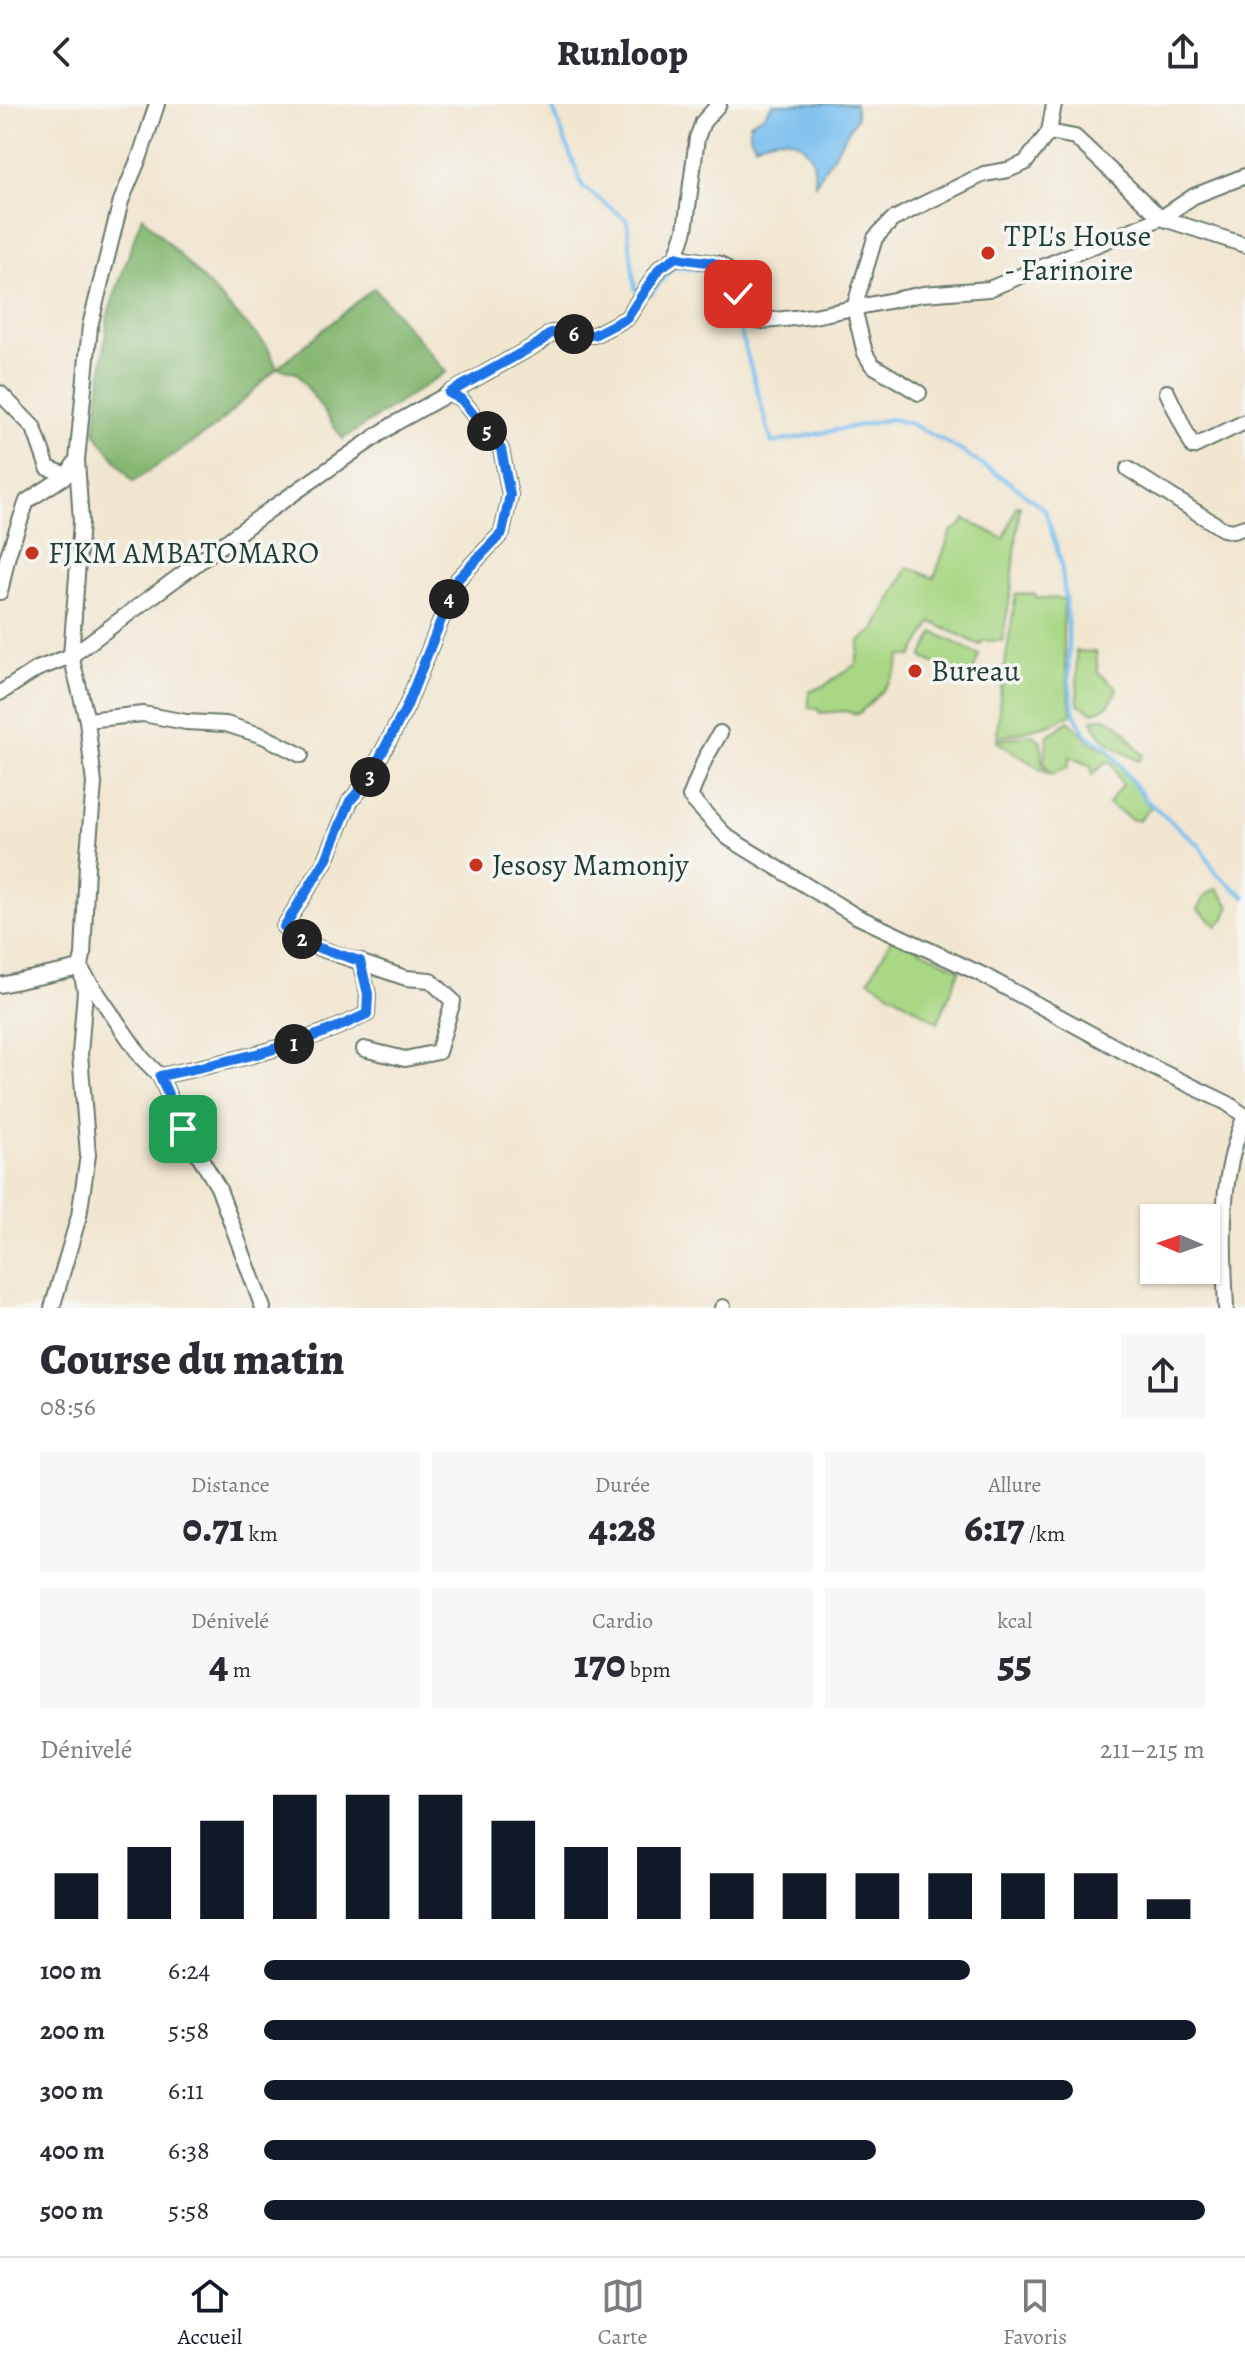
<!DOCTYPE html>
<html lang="fr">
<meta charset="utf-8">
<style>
body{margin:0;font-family:Alegreya,serif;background:#f7f7f7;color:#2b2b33;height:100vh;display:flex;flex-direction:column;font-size:30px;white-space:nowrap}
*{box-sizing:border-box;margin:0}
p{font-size:26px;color:#7c7c81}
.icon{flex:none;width:44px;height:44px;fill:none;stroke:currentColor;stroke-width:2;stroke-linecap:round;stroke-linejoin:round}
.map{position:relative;height:1204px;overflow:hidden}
.panel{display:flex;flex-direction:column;background:#fff;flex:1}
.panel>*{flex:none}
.needle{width:52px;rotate:272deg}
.tools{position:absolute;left:1140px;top:1100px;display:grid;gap:16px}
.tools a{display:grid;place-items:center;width:80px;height:80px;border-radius:0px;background:#fff;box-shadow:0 2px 6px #0004;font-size:40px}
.pin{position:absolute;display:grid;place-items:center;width:68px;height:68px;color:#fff;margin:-34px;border-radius:16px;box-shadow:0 4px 12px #0006}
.km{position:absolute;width:40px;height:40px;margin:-20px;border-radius:50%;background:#222;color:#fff;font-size:22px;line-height:40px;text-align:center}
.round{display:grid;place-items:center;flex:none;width:84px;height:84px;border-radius:0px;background:#f7f7f7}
.summary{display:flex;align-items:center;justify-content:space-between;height:136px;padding:0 40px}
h1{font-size:44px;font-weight:800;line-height:60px}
.stats{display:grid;grid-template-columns:repeat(3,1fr);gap:12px;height:136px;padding:8px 40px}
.stats div{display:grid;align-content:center;border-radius:0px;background:#f7f7f7;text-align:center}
.stats b{font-size:40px;font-weight:800}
.stats small{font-size:22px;font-weight:400}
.stats p{font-size:22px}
.chart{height:224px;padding:16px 40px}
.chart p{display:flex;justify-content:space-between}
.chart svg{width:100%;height:144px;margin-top:8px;stroke:#111827;stroke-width:6}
ul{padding:0 40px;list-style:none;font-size:26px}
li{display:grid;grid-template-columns:128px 96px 1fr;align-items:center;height:60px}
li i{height:20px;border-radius:10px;background:#111827}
header{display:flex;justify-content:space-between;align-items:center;height:104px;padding:0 40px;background:#fff;font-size:36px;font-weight:800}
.menu{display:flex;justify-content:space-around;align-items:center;height:112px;border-top:2px solid #e1e1e2;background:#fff;font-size:22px;color:#7c7c81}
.menu a{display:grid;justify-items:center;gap:4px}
.menu .selected{color:#111827}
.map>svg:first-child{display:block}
.green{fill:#a9d784;stroke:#648a5c;stroke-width:2}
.forest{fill:#86b872;stroke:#527a53;stroke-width:2}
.water{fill:#77beef;stroke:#4b7e92;stroke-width:2}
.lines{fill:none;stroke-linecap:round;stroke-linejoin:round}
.stream{stroke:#77beef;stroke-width:4}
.minor-casing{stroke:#68786b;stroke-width:18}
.minor{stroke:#fff;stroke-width:14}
.route-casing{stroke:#fff;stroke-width:16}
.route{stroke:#1a73e8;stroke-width:10}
.poi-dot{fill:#c8321e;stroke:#f6f6f2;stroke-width:3}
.labels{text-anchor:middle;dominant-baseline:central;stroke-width:7;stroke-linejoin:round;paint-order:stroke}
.poi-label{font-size:30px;fill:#1f3d34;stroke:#f6f6f2;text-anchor:start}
</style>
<header><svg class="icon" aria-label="back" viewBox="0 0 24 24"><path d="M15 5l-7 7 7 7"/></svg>Runloop<svg class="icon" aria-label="share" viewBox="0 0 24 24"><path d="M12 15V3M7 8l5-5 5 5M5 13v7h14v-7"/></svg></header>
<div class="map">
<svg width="1245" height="1204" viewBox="0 0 1245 1204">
<rect width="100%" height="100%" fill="#f6f6f2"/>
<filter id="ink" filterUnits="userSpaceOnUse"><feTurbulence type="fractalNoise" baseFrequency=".0125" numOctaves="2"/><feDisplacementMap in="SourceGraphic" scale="16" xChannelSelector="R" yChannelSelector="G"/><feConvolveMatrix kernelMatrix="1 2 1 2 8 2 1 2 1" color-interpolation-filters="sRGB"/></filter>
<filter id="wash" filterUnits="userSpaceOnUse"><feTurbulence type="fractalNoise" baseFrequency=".006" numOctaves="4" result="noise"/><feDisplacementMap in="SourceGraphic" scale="32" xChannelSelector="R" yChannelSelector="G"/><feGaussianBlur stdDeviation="1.8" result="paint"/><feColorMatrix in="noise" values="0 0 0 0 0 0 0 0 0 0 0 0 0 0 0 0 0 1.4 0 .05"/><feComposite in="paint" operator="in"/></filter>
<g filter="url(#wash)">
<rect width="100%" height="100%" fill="#f1e6d0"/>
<g class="green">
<path d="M1017,401H1020L1011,487L1002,537H982L980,541L932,518L912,552H900C898,574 874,596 858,610L844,607L820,609L818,605L809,604V588L825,581L856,560L860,537L875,526L908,463L934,474L951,427L961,422L965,415L1004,435Z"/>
<polygon points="1016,490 1035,490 1037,494 1064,495 1063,534 1071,610 1055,619 997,634 1000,591"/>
<polygon points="934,528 979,551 969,578 922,553"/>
<path d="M1076,547L1096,548L1098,568L1117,584C1112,599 1108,605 1092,608L1078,600Z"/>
<path d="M1105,614C1130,624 1127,636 1143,651L1139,657C1120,647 1098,637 1092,615Z"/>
<polygon points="1069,617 1088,636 1110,649 1151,704 1139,716 1133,716 1108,700 1122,681 1111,658 1106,658 1092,671 1091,662 1070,653 1068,663 1051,671 1044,658 1048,631"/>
<polygon points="1031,630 1041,637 1042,660 1048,670 996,637"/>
<polygon points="1217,784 1230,802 1224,816 1217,822 1198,805 1205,792"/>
<polygon points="893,832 960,865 938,918 869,876"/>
</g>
<polygon class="forest" points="142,112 267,242 277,264 374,184 446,268 343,335 297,269 277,264 214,324 133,378 95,329 108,210"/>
<path class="water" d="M773,0H855L857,13L815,80C814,72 815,61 812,54C800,30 775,31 755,41L750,31V19L764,11Z"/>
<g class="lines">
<g class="stream">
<polyline points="551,0 583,83 627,116 635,185 639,187"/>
<polyline points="651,190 673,163 721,168"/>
<polyline points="731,194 772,339 891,315 911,320 955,343 1012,380 1045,406 1061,458 1068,520 1069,575 1074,609 1085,630 1106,642 1146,696 1200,742 1216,769 1245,793"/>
</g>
</g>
</g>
<g filter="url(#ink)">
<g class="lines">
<g class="minor-casing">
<g id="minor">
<polyline points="719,0 703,18 697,34 685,126 676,153 720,160 729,167 742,205 751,215 764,217 814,212 923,190 989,185 1161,114 1194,92 1245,72"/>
<polyline points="1049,28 1054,0"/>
<polyline points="1167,288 1193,343 1245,318"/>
<polyline points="0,289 34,324 48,364 67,371"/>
<polyline points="919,289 872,261 865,249 854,204 875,134 892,116 913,105 984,70 1008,66 1025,59 1049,28 1075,33 1161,114 1245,141"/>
<polyline points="1128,365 1223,425 1233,427 1245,423"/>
<polyline points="0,488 8,451 27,397 67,371 76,357"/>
<polyline points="0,589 37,565 71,552 268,407 394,320 539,239 551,229 594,231 627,214 660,164 676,153"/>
<polyline points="87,616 143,610 186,618 226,620 263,632 301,651"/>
<polyline points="720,629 705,655 690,693 727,733 856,812 983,871 1152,963 1227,999 1245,1012"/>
<polyline points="363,678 366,679 406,604 457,476 502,429 510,391 501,345 461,295 449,289"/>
<polyline points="80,864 142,954 160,972 183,1025 218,1083 263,1204"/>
<polyline points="0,881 80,864 83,852 87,761 94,680 87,616 71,552 81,418 77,356 90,222 121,97 140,52 157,0"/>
<polyline points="364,945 405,955 438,948 453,897 430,876 406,874 310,841 284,823 326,756 350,697 366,679"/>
<path d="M160,972C232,957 301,942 367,910L368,890L360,857"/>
<polyline points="52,1204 79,1112 88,1051 80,950 85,887 82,872"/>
<polyline points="722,1204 723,1203"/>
<path d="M1226,1204C1223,1136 1218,1077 1245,1012"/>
</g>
</g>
<use href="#minor" class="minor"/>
</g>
</g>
<g class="lines" filter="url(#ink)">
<g class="route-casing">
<path id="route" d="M183,1025L160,972C232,957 301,942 367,910L368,890L360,857L310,841L284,823L326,756L350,697L366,679L406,604L457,476L502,429L510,391L501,345L461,295L449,289L539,239L551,229L594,231L627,214L660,164L676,153C714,163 722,148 738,190"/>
</g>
<use href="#route" class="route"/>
</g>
<g class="poi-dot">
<circle cx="988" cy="149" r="8"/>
<circle cx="32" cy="449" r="8"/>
<circle cx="915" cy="567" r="8"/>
<circle cx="476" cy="761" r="8"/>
</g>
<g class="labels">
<g class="poi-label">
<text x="1004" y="132">TPL's House<tspan x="1004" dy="34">- Farinoire</tspan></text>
<text x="48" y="449">FJKM AMBATOMARO</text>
<text x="931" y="567">Bureau</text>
<text x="492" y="761">Jesosy Mamonjy</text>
</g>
</g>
</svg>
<div class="tools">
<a><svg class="needle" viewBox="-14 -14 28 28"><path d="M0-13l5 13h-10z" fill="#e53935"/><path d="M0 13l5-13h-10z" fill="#7c7c81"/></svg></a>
</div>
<div class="pin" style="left:183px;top:1025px;background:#1e9e55"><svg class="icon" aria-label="arrive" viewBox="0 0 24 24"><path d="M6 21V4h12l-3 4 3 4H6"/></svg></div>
<div class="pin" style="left:738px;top:190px;background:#d93025"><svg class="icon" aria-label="check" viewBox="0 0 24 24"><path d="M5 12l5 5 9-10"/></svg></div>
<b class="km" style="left:294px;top:940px">1</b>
<b class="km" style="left:302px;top:835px">2</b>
<b class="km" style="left:370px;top:673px">3</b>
<b class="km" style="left:449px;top:495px">4</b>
<b class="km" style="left:487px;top:327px">5</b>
<b class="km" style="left:574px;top:230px">6</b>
</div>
<section class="panel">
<div class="summary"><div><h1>Course du matin</h1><p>08:56</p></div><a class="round"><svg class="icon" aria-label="share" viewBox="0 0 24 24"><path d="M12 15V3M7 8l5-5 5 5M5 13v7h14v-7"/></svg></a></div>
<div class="stats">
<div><p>Distance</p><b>0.71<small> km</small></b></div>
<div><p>Durée</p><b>4:28</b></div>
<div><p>Allure</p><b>6:17<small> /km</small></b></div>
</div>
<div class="stats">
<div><p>Dénivelé</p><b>4<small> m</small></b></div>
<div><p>Cardio</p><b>170<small> bpm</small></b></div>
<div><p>kcal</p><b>55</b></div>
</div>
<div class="chart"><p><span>Dénivelé</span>211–215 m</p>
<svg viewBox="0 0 160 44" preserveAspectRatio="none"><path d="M5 44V30M15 44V22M25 44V14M35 44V6M45 44V6M55 44V6M65 44V14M75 44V22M85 44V22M95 44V30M105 44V30M115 44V30M125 44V30M135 44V30M145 44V30M155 44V38"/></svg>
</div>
<ul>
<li><b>100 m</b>6:24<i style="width:75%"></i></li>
<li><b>200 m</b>5:58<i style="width:99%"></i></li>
<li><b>300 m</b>6:11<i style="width:86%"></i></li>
<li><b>400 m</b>6:38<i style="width:65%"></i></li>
<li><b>500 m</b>5:58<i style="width:100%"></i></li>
</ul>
</section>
<nav class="menu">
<a class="selected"><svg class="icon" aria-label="home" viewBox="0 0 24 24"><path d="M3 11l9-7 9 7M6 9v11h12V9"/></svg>Accueil</a>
<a><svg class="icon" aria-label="map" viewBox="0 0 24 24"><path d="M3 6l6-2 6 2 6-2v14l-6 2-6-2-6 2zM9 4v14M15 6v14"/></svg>Carte</a>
<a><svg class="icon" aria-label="saved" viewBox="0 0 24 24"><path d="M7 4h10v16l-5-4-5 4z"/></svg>Favoris</a>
</nav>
